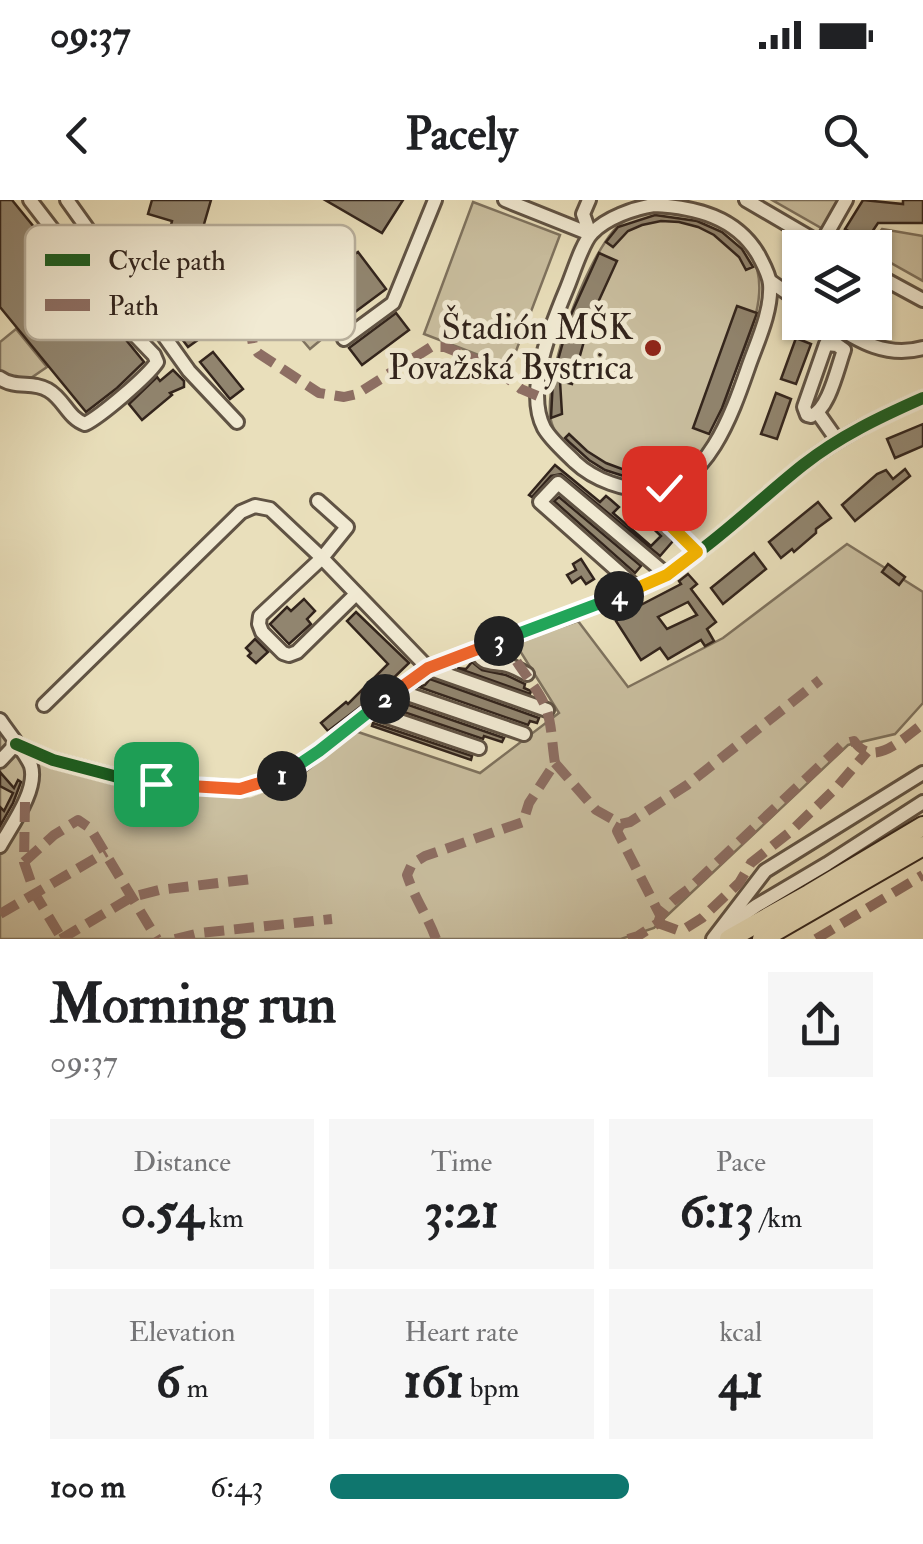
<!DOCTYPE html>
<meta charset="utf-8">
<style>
body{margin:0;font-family:"IM FELL Double Pica",serif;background:#f6f6f6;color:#202124;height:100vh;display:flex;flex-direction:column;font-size:38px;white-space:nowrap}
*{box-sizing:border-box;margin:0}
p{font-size:32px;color:#757577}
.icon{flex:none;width:55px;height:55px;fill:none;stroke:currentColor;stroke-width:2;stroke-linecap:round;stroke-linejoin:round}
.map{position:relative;height:739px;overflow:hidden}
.panel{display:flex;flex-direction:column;background:#fff;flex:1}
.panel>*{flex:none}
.buttons{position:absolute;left:782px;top:30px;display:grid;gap:20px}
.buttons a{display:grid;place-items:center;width:110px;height:110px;border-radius:0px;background:#fff;box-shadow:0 2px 8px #0004;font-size:50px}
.pin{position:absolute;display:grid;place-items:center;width:85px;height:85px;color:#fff;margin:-42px;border-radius:20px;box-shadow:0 5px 15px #0006}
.km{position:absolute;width:50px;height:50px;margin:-25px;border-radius:50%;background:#222;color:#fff;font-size:28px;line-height:50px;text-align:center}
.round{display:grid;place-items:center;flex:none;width:105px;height:105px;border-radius:0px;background:#f6f6f6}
.summary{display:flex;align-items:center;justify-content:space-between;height:170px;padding:0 50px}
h1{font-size:55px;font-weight:700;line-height:75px}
.stats{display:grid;grid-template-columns:repeat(3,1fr);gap:15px;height:170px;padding:10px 50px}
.stats div{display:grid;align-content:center;border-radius:0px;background:#f6f6f6;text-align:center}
.stats b{font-size:50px;font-weight:700}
.stats small{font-size:28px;font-weight:400}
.stats p{font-size:28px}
ul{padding:0 50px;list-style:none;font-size:32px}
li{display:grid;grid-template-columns:160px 120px 1fr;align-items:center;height:75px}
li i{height:25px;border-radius:12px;background:#0f766e}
.status{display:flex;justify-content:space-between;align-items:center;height:70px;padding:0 50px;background:#fff;direction:ltr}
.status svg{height:28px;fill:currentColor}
header{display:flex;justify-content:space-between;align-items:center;height:130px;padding:0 50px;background:#fff;font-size:45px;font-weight:700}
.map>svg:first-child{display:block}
.green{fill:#cabfa0;stroke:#7e725e;stroke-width:2.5}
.building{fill:#91856f;stroke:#32241c;stroke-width:2.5;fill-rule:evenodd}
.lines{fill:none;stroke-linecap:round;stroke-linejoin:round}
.minor-casing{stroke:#605344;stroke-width:18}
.highway-casing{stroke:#32241c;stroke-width:22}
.minor{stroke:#f1ead3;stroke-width:12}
.highway{stroke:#e9dfbb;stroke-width:18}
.quiet{stroke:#8d6e63;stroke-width:10;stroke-dasharray:20 10;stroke-linecap:butt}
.cycleway-casing{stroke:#f1ead3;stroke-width:19}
.cycleway{stroke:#1b5e20;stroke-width:12}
.split-1-casing{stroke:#fff;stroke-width:20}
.split-2-casing{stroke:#fff;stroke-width:20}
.split-3-casing{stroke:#fff;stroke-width:20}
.split-4-casing{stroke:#fff;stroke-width:20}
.split-5-casing{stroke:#fff;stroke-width:20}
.split-6-casing{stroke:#fff;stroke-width:20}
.split-1{stroke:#f0652b;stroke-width:12}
.split-2{stroke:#22a559;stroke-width:12}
.split-3{stroke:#f0652b;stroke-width:12}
.split-4{stroke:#22a559;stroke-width:12}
.split-5{stroke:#f5b400;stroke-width:12}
.split-6{stroke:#f5b400;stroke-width:12}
.poi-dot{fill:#8f2418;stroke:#f1ead3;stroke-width:4}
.labels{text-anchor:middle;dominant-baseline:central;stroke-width:10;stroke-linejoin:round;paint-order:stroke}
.poi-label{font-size:35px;fill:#32241c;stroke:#f1ead3;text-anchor:end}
.key{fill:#f1ead3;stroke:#b8af9c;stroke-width:2.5}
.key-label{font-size:28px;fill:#32241c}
</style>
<div class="status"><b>09:37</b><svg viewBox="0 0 49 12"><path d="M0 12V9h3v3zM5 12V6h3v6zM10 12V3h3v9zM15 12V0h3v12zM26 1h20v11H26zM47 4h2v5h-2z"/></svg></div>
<header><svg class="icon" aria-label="back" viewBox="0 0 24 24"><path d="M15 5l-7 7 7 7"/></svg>Pacely<svg class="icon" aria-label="search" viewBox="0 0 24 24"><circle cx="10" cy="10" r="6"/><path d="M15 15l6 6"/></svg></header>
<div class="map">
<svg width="923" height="739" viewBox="0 0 923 739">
<rect width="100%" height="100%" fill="#e9dfbb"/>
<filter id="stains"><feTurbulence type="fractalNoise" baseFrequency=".002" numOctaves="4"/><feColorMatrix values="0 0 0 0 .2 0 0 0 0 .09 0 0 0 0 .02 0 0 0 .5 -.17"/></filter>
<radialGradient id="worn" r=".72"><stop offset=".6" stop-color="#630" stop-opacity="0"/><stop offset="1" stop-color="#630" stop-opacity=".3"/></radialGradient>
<g class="green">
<polygon points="772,0 839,0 823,29"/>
<polygon points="473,2 560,35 510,167 424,134"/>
<path d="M654,10C685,14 723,15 744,42C777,85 749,134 733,178C726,197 722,219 712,236C705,248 689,269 677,275C652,290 614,284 590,268C582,263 574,254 567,248C559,241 551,226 550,215C547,167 583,67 614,30C625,18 638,14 654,10Z"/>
<polygon points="882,29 923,36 923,81 875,54 875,48 869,47"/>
<polygon points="311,112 329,133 310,149 292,128"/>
<polygon points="16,129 47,167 25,182 0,173 0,142"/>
<polygon points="847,344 923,392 923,503 895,534 848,545 654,728 621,739 0,739 0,535 158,591 254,594 298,578 355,531 480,573 559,513 515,443 578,421 628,487 723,438"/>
</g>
<g class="building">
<polygon points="0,0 12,0 144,162 117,188 86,212 0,107"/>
<polygon points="152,0 211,0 200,38 188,34 186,41 179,39 181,32 170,29 172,21 148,14"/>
<polygon points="325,0 403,0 382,33"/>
<polygon points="863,0 903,4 903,0 923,0 923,23 878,23 866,41 845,29"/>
<polygon points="655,15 697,21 722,32 742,49 753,67 746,70 739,57 714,35 698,27 679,22 661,21 642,25 628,31 613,47 606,42 618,27"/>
<polygon points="358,52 386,89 347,118 324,87 317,92 314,80"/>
<polygon points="599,53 617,61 590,120 572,184 560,181 562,214 551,218 553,178 570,117"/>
<polygon points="737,106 757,113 722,208 709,234 693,228"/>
<polygon points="179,109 202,137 188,147 167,119"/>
<polygon points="396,113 409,130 362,165 349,148"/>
<polygon points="796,138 811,144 796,184 781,179"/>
<polygon points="213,152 243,189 230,199 200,162"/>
<polygon points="173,170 184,181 184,187 170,193 172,195 142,220 129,204 157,177 160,181"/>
<polygon points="776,193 791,199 777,239 761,234"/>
<polygon points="923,224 923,246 895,258 887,239"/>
<polygon points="569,234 587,251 606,263 622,269 643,272 658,270 660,278 651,280 633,279 605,270 589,260 569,242 565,238"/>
<polygon points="555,265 600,302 606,296 611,300 619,307 613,313 651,346 661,336 631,307 637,301 658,321 673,341 660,356 561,274 551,276 532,297 529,295"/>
<polygon points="905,269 910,276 855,321 842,305 877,274 886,270 893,279"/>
<polygon points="559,297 641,366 635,373 554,301"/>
<polygon points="818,302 831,318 816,329 816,333 794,352 792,349 781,358 769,342"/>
<polygon points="754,353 766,369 723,404 711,388"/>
<polygon points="581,359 594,379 586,384 581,377 572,383 567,375 576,370 573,364"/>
<polygon points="888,364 905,377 899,385 882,372"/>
<path d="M688,374L697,384L691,389L716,422L707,429L714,441L705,446L701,440L668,459L660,448L641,460L616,421L635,408L681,384L679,381ZM688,402L697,415L667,429L658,417Z"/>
<polygon points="304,399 315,411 307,419 311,424 289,444 270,424 287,407 291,411"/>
<polygon points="356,412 409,463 376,495 328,531 321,523 346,502 348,504 388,464 347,421"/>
<polygon points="255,439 268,452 256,463 248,456 251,453 246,448"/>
<polygon points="472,462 482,470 506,475 525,484 524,488 531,491 530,494 457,468 466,469"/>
<polygon points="430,479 539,518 537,523 530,521 528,525 419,487 425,485"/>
<polygon points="400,502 504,538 502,542 484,536 483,539 392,508"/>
<polygon points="373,523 472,556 471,560 372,526"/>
<polygon points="0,572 14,588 18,580 21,582 13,603 0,626 0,607 4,611 13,593 0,586"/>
</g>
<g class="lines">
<g class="minor-casing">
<g id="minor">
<polyline points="67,0 189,171 237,222"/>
<polyline points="505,0 590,34 583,14 589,0"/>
<polyline points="746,0 828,48"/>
<path d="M654,5C695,7 737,17 759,56C763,64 769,74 770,84C772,110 758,140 749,165C734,208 708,288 652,290C625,291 594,280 575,262C564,251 551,240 544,228C524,190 552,124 567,88C573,74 582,43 592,33C606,18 634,8 654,5Z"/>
<polyline points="821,44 846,0"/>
<polyline points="875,74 923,100"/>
<polyline points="770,81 800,102"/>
<path d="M830,122C859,142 888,158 923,148"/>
<polyline points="344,139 393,103 435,0"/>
<path d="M826,144L837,145L844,150C837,169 829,209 811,216L807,215L804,207Z"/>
<path d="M0,178C15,189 33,181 48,190C64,199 68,218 85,224C101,216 147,177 157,162L154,155L129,129L30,0"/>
<polyline points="818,213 837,240"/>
<polyline points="652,290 671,325 697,352"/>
<polyline points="318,301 347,327 322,358 260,416 259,424 262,432 283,453 289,455 297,452 356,394"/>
<polyline points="638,389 540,302 558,283 667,375"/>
<path d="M476,449C481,464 489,462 503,464C511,465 519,470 527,474"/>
<polyline points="396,490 524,534"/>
<polyline points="44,505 241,312 255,306 270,309 322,358 428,468 547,510"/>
<polyline points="370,511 479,548"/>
<path d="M0,520C7,531 27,555 31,566C38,590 11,626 0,646"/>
<path d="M16,544L53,560L114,576L156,584L249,588L277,578L295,568L428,468L638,389C700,360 750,307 803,265C840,236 880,217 923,198"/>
<polyline points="0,561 16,544"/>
<polyline points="729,725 756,706 827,664 923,602"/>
<polyline points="713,739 765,671 923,573"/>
</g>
</g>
<g class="highway-casing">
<g id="highway">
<polyline points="729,739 809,694 923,626"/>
<polyline points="762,739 923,646"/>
</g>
</g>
<use href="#minor" class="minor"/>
<use href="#highway" class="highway"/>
<g class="quiet">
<polyline points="244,94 253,145 258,153 319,193 344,197 357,194 431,147 445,147 492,166 521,189 538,196"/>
<polyline points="555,563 596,610 621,624 630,622 687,585 820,480"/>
<polyline points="25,602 24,662 35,694 62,739"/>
<polyline points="621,624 617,631 660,715"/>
<polyline points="24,662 54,635 78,620 90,628 157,739"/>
<polyline points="0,714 106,652"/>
<polyline points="658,723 677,730 686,728 702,718 739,683 751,663 790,632 835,589 867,552"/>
<polyline points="61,739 132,697 159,690 252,679"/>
<polyline points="175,739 200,733 332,719"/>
<path d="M436,739C428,717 414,697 407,675L412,664L425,656L523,622L529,603L555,563C552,546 552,524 546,508C536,483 512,463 506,438"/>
<path d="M628,739L638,736L658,723C663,706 677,698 690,688L843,544L854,541C874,570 904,537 923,524"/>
<polyline points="816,739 923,675"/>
</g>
<g class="cycleway-casing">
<path id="cycleway" d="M16,544L53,560L114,576L156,584L249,588L277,578L295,568L428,468L638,389C700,360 750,307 803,265C840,236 880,217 923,198"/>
</g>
<use href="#cycleway" class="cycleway"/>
</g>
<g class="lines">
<g class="split-1-casing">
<polyline id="split-1" points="156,584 240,589 282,576"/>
</g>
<g class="split-2-casing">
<polyline id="split-2" points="282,576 319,551 385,499"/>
</g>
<g class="split-3-casing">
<polyline id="split-3" points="385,499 428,468 499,441"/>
</g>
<g class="split-4-casing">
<polyline id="split-4" points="499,441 619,396"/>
</g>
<g class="split-5-casing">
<polyline id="split-5" points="619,396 667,375 697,352 670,325"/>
</g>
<g class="split-6-casing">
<polyline id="split-6" points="664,288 652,290 670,325"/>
</g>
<use href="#split-1" class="split-1"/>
<use href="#split-2" class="split-2"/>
<use href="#split-3" class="split-3"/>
<use href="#split-4" class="split-4"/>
<use href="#split-5" class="split-5"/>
<use href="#split-6" class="split-6"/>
</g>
<circle class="poi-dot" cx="653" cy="148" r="10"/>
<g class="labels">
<g class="poi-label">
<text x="633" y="128">Štadión MŠK<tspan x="633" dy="40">Považská Bystrica</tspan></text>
</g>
</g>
<rect x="25" y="25" width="330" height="115" rx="15" class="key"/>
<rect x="45" y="54" width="45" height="12" fill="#1b5e20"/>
<rect x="45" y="99" width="45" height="12" fill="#8d6e63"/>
<g class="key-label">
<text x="108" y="70">Cycle path</text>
<text x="108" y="115">Path</text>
</g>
<rect width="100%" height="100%" filter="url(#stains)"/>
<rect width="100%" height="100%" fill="url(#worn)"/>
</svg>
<div class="buttons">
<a><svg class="icon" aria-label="layers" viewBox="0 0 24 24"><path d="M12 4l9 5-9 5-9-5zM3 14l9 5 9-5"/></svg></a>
</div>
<div class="pin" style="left:156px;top:584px;background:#1e9e55"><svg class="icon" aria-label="arrive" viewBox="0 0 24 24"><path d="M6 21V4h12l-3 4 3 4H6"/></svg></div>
<div class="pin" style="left:664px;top:288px;background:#d93025"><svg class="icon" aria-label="check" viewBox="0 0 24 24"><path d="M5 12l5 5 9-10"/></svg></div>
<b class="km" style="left:282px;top:576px">1</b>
<b class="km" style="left:385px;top:499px">2</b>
<b class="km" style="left:499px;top:441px">3</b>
<b class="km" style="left:619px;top:396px">4</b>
</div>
<section class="panel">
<div class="summary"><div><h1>Morning run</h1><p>09:37</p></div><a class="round"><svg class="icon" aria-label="share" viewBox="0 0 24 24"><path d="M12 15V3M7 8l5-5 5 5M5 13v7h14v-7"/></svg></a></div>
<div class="stats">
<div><p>Distance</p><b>0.54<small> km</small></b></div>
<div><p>Time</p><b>3:21</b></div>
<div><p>Pace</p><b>6:13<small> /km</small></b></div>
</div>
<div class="stats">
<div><p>Elevation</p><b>6<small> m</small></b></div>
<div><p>Heart rate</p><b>161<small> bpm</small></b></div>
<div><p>kcal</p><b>41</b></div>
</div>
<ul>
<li><b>100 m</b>6:43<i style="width:55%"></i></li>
</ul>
</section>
